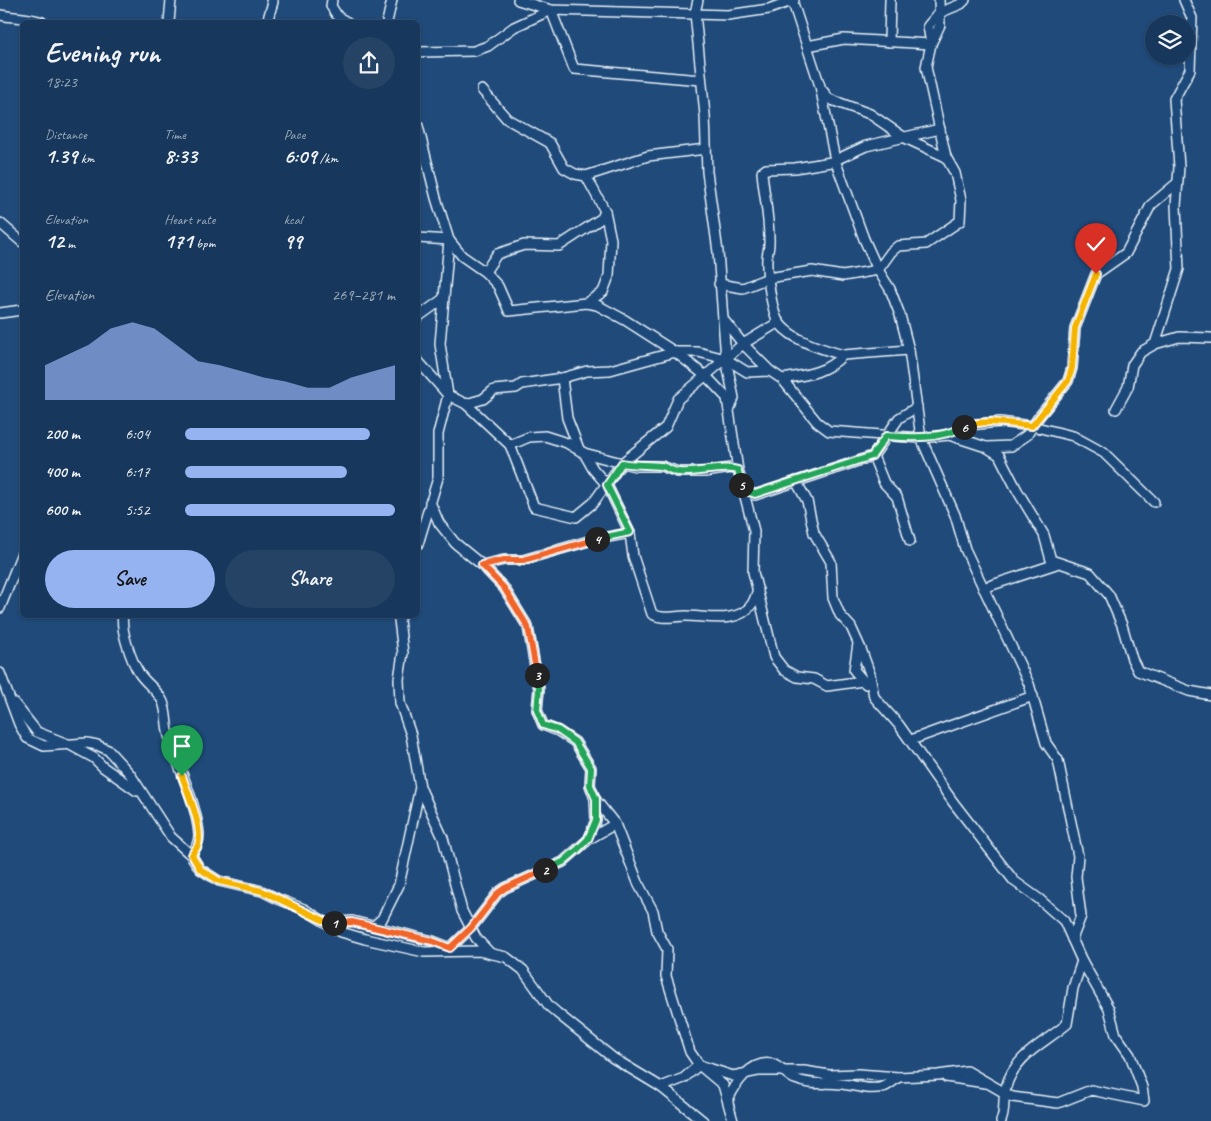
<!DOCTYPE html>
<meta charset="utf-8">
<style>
body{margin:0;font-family:Caveat,sans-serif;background:#244365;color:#f1f3f6;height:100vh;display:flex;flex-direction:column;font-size:19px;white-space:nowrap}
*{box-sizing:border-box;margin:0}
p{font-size:16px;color:#9eacbb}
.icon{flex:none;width:28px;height:28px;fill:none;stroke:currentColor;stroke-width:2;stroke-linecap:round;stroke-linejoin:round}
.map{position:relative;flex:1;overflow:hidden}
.drawer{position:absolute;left:20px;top:20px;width:400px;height:598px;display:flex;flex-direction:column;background:#17385c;border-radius:8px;box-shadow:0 1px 4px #0004,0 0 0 1px #365272}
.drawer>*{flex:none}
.buttons{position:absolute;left:1145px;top:15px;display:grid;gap:10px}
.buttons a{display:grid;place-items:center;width:50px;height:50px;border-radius:50%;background:#17385c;box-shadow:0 1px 4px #0004,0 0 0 1px #365272;font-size:25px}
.pin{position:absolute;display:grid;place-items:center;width:42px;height:42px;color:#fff;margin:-51px -21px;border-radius:50% 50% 50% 0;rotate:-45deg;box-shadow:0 0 5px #0007}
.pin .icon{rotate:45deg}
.km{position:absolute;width:25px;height:25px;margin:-12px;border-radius:50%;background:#222;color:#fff;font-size:14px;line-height:25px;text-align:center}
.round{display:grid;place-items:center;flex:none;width:52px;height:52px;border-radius:26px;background:#244365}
.overview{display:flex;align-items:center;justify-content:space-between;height:85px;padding:0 25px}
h1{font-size:28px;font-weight:800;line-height:38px}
.figures{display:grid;grid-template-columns:repeat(3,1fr);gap:8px;height:85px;padding:5px 25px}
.figures div{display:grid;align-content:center}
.figures b{font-size:21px;font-weight:800}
.figures small{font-size:14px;font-weight:400}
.figures p{font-size:14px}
.chart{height:140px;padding:10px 25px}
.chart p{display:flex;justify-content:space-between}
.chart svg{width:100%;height:90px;margin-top:5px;fill:#95b2f1;opacity:.7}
.cta{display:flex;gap:10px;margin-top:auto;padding:10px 25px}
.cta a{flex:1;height:58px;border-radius:30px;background:#95b2f1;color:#111;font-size:20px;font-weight:800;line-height:58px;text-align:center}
.cta a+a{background:#244365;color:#f1f3f6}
ul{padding:0 25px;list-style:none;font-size:16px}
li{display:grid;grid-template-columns:80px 60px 1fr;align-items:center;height:38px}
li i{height:12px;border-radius:6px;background:#95b2f1}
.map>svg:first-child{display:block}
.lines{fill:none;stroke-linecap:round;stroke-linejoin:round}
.minor-casing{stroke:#e8f1f8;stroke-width:12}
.minor{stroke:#1f4a7a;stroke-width:9}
.split-1-casing{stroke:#fff;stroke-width:10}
.split-2-casing{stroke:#fff;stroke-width:10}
.split-3-casing{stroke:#fff;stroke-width:10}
.split-4-casing{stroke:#fff;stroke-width:10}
.split-5-casing{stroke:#fff;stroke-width:10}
.split-6-casing{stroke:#fff;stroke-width:10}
.split-7-casing{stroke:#fff;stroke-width:10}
.split-1{stroke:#f5b400;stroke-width:6}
.split-2{stroke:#f0652b;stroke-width:6}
.split-3{stroke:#22a559;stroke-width:6}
.split-4{stroke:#f0652b;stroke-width:6}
.split-5{stroke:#22a559;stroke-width:6}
.split-6{stroke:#22a559;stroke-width:6}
.split-7{stroke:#f5b400;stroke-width:6}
</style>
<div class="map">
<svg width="1211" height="1121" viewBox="0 0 1211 1121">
<rect width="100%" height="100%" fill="#1f4a7a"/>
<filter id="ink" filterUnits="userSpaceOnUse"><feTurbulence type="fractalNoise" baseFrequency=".02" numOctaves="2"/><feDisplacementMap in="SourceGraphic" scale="10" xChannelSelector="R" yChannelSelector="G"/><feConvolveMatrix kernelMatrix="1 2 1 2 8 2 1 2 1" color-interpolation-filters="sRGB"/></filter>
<g filter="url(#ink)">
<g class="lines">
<g class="minor-casing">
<g id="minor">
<polyline points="332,0 331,6 338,17 347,22"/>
<polyline points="518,0 551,10 728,15 769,9 794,0"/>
<polyline points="698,0 695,13 705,115 707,172 718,252 726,359 734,398 729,410"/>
<polyline points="792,0 820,86 835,160 864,239 878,270 890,289 900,315 909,350 921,438 955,515 965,549 1029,684 1046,743 1058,760 1078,856 1076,877 1081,916 1072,939"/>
<polyline points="551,10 574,69 701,80"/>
<path d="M0,15C15,18 28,17 42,22"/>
<polyline points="169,22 171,0"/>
<polyline points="267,22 273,2 271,0"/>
<polyline points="387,22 392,0"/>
<polyline points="889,42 890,0"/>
<polyline points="807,46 844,39 931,44 928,26 939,13 961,4 965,0"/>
<polyline points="418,52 474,51 488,46 514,27 551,10"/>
<polyline points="482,90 507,119 550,143 564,168 575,174 586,176 605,211 611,240 609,276 603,292 586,303"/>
<polyline points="822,90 829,99 870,114 905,138 946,157"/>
<polyline points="418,126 436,198 449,240 462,256 485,272 497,254 524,245 559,246 602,218 605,211"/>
<polyline points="586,176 648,156 706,149"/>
<polyline points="0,223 22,242"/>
<polyline points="418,238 449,240"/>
<polyline points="485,272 498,286 509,311 586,303 597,305 625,320 675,352 707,377 727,398 738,470"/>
<polyline points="719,284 743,288 768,278 812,271 843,276 878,270 891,252 898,246 926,244 960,221 961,200 955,173 946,157 926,67 931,44 940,25 939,0"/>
<polyline points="0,313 22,310"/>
<polyline points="418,317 443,299"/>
<polyline points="723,319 743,344 770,371"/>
<polyline points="1155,344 1179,269 1176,206 1179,167 1174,99 1190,70 1192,18 1184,0"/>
<path d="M843,355C822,349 793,341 779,323C772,313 766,272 767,259C767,254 769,249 769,244C770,220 764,196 762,172L766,169L795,168L831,162L866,146L940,129"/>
<polyline points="418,361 448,395 466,404 510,445 534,507 576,517 593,503 622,463 666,427 678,399 743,344 779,322"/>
<polyline points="562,378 567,418 579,449"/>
<path d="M782,379C806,375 826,373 843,355L909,350"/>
<polyline points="466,404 483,399 494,390 516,388 522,384 562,378 587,371 610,370 675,352 698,352 726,359 747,372 770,371 782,379 817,422 829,431 921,438 949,435 969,425 1000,422 1032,426 1073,436 1104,453 1154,502"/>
<polyline points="1116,409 1128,387 1132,365 1141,352 1155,344 1179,337 1211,338"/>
<polyline points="949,435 986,447 999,455 1017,490 1044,535 1051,560 1090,573 1109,595 1122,625 1132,659 1138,671 1189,691 1211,695"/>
<path d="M510,445L529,437L545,436L567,443L584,453L593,469L607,485L630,533L633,556L652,614C663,620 674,616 686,616C706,616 738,625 752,604C755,600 756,594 758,590"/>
<polyline points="987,447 1011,446 1027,435 1038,418 1068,381 1072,368 1075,328 1096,274 1126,253 1151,205 1176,184"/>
<polyline points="584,453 622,463 635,466 661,466 678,472 705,472 731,468 738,470 754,531 753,572 774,657 784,670 797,677 814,679 827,686 863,681"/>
<polyline points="873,456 884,483 897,497 910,541"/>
<polyline points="743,490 755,495 873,456 899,418 917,407"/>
<polyline points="430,502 439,523 455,543 482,565 504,588 528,627 539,689 537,710 543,725 558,731 575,742 591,768 590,785 595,799 615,824 639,885 653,911 657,931 667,949 666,976 690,1052 699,1065 723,1085 733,1121"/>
<polyline points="418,544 438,478 438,434 448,395 440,344 449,240"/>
<polyline points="482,565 504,560 523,560 592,540 630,533"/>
<polyline points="983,588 1056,564"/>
<polyline points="0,608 22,553"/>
<path d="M123,615C120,629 131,660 139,673C146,684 158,690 163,702C167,712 166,725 169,736C178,768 196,801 199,834C199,843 196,848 191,855"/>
<polyline points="858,644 854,670 866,684"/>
<polyline points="0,673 19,724 27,738 44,746 87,743 97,745 108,750 130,774 171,837 191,855 200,869 219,881 262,891 278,899 304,909 341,932 365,939 424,952 479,951 506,957 523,970 549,1006 557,1013 613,1058 661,1087 703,1121"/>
<polyline points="14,703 37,732 70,745 94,758 103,767 137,791"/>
<polyline points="911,740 1033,696"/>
<polyline points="420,787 443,838 462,911 476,938 491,954"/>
<polyline points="589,839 596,820 595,799"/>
<polyline points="329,923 352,921 433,941 451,948"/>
<polyline points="374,926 382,919 399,885 420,787 411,735 400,703 399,679 403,653 399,620 401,615"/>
<polyline points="450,948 471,928 498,893 505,888 563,862 589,839 615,824"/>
<polyline points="946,1077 985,1083"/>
<polyline points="661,1087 684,1078 699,1065 733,1076 758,1071 804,1071 829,1075 858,1074 899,1077 938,1075 967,1071 1012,1097 1058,1103 1091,1090 1144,1101 1142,1087 1130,1055 1116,1035 1109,1009 1082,961 1064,921 1039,899 1014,881 953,802 899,725 874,697 870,674 861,649 851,627 840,615 833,598 831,562 814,533 807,501 796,481"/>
<path d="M728,1100C735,1084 751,1060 772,1064C780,1066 787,1076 795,1079C811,1086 825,1082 841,1084C855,1085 868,1091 883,1087C888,1086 894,1080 899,1077"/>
<path d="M1001,1121C1006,1110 1002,1098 1006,1087C1015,1055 1043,1044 1067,1024L1073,988L1082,961"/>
</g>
</g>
<use href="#minor" class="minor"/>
</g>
</g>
<g class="lines" filter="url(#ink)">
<g class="split-1-casing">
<path id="split-1" d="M182,776C188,793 203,827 198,845C197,848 193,852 192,855L200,869L219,881L262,891L329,923H334"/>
</g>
<g class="split-2-casing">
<polyline id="split-2" points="334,923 352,922 432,941 450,948 471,928 498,893 505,888 545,870"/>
</g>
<g class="split-3-casing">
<polyline id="split-3" points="537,675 539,689 537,710 543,725 558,730 575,742 591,768 590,785 596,799 596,820 588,839 577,850 563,862 545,870"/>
</g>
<g class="split-4-casing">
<polyline id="split-4" points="537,675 528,627 504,588 482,565 504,560 523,560 597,539"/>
</g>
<g class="split-5-casing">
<path id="split-5" d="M597,539L630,532L607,485L622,463C635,466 648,464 661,466C667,467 673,472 679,472C697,474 724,465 738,470L741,485"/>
</g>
<g class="split-6-casing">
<path id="split-6" d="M741,485L743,490L755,494L872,456L886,436C914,438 939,439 964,427"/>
</g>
<g class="split-7-casing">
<path id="split-7" d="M964,427C984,418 1011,424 1032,426L1068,381L1072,368L1075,328L1096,274"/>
</g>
<use href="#split-1" class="split-1"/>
<use href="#split-2" class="split-2"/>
<use href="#split-3" class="split-3"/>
<use href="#split-4" class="split-4"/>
<use href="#split-5" class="split-5"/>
<use href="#split-6" class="split-6"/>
<use href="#split-7" class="split-7"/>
</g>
</svg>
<div class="buttons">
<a><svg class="icon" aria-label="layers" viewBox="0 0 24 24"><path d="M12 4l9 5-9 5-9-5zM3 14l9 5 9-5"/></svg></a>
</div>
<div class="pin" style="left:182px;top:776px;background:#1e9e55"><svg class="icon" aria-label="arrive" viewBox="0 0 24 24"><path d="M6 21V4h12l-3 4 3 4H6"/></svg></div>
<div class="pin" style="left:1096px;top:274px;background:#d93025"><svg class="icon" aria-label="check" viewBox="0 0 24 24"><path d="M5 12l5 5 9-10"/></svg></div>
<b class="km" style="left:334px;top:923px">1</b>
<b class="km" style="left:545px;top:870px">2</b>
<b class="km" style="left:537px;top:675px">3</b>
<b class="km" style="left:597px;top:539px">4</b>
<b class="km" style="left:741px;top:485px">5</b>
<b class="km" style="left:964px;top:427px">6</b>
<section class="drawer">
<div class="overview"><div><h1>Evening run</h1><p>18:23</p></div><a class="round"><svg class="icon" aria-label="share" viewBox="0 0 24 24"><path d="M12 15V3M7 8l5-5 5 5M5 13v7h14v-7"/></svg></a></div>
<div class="figures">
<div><p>Distance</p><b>1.39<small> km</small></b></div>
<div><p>Time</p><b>8:33</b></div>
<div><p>Pace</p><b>6:09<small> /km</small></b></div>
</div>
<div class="figures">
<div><p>Elevation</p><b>12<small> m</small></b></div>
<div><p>Heart rate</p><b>171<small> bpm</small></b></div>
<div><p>kcal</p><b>99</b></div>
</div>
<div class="chart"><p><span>Elevation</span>269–281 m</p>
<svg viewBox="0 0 160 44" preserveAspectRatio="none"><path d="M0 44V27L10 22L20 17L30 9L40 6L50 9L60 17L70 25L80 27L90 30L100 33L110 35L120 38L130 38L140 33L150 30L160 27V44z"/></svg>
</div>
<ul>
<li><b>200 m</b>6:04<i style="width:88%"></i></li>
<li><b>400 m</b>6:17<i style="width:77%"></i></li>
<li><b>600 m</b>5:52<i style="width:100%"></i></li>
</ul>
<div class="cta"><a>Save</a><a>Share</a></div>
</section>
</div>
